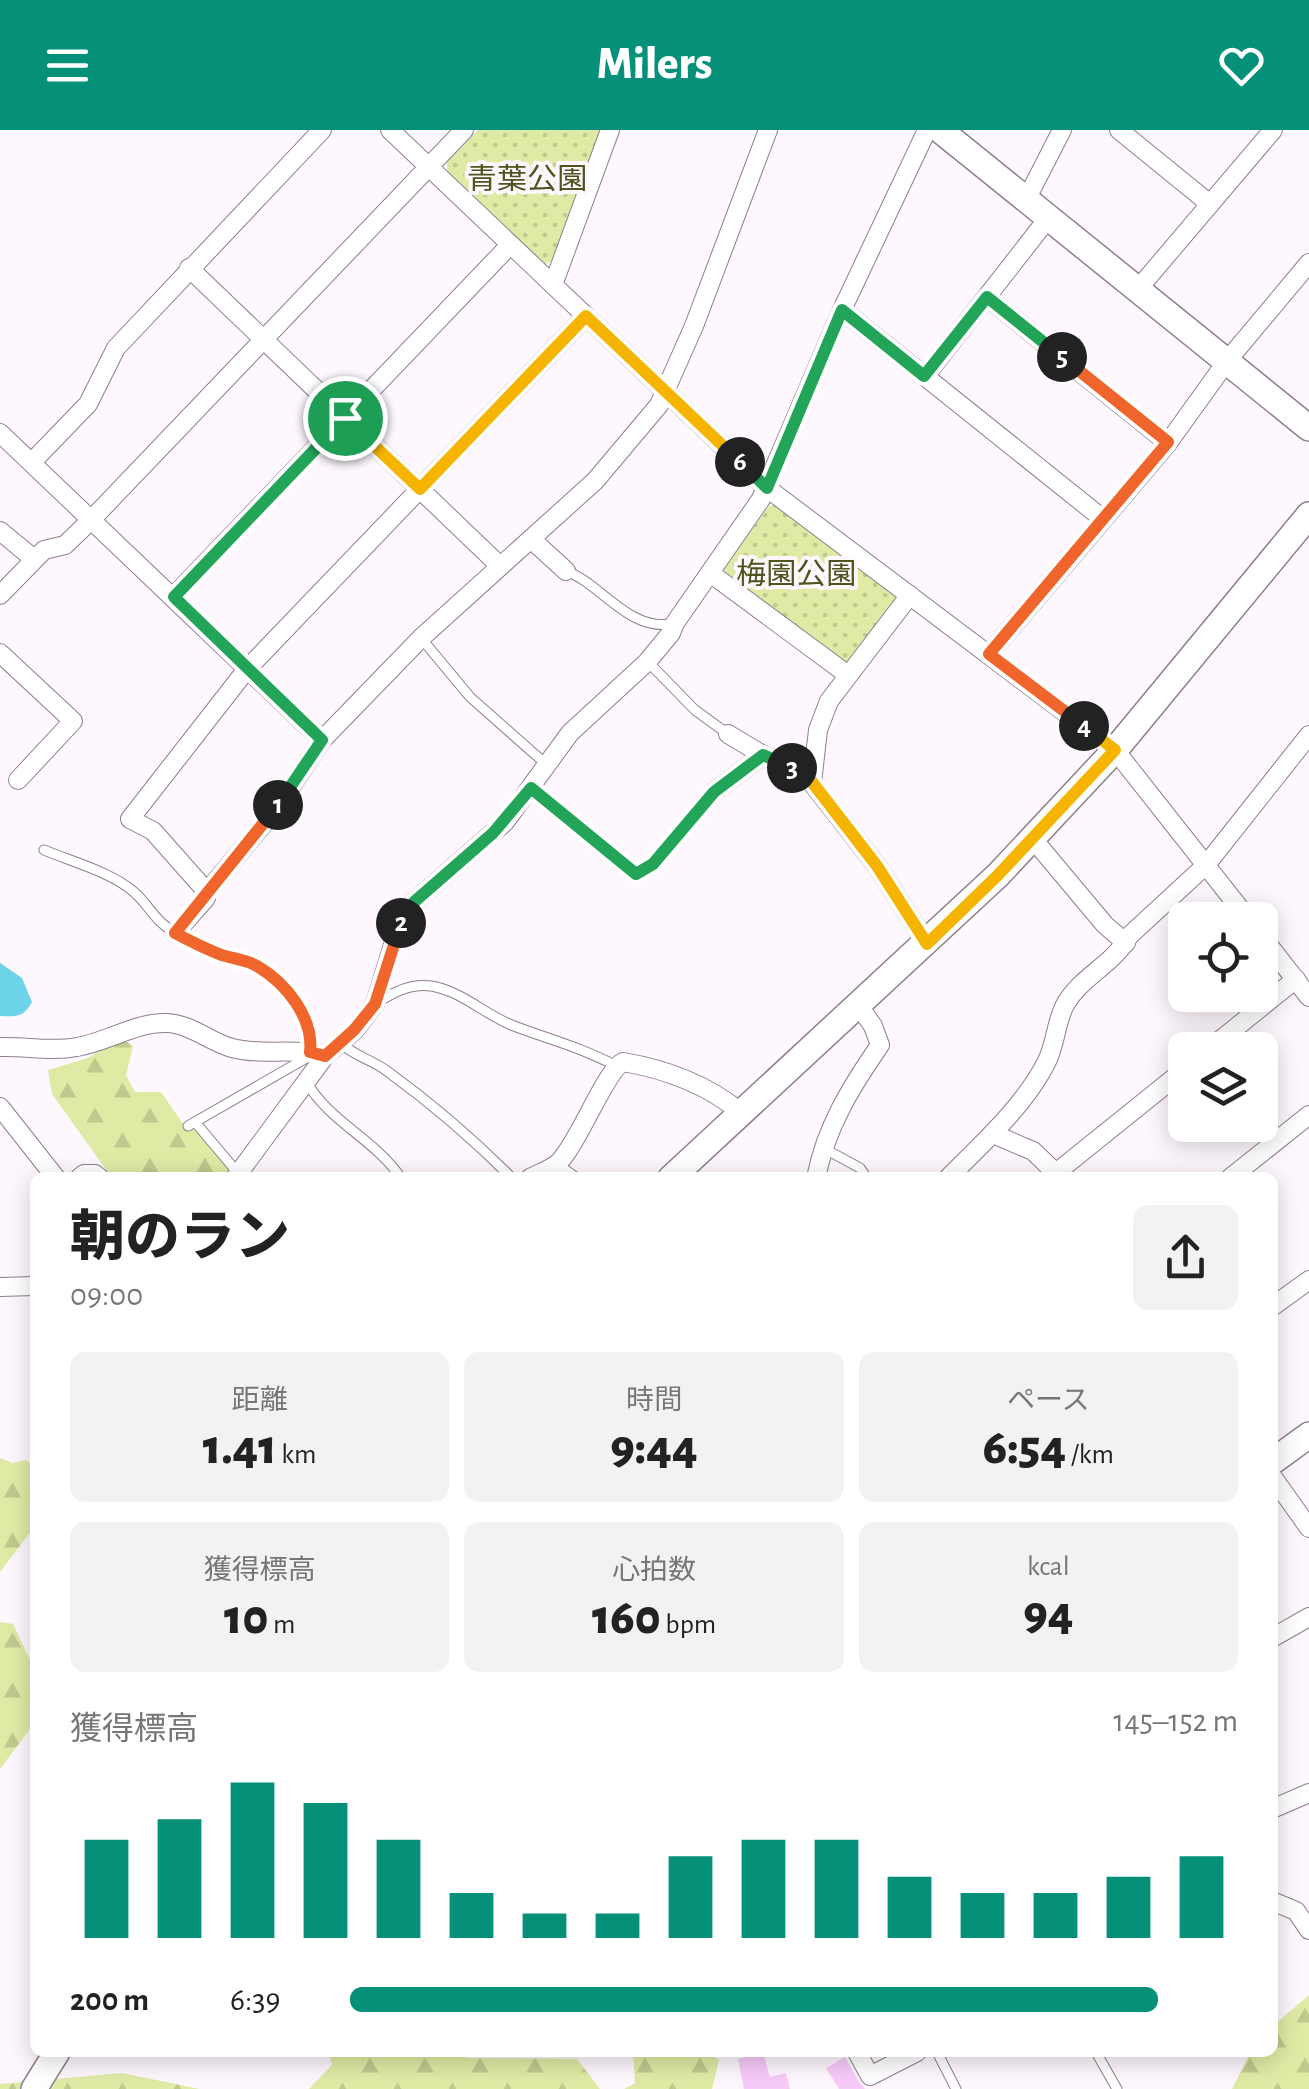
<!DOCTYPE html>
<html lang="ja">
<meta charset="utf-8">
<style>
body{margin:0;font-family:"Alegreya Sans","Noto Sans JP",sans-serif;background:#f2f2f2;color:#222;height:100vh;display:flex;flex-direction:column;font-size:38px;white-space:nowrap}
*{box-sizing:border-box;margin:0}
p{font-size:32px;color:#767676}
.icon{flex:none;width:55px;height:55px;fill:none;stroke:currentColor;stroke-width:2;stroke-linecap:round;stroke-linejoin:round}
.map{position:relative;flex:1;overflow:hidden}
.panel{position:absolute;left:30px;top:1042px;width:1248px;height:885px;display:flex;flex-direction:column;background:#fff;border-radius:15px;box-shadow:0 5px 25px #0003}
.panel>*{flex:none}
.fabs{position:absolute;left:1168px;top:772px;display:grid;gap:20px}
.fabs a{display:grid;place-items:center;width:110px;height:110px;border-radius:15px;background:#fff;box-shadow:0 5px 25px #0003;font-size:50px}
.pin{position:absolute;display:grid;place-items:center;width:85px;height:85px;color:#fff;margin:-42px;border:5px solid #fff;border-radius:50%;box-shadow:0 2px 10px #0007}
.km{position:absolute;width:50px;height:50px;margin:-25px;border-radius:50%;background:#222;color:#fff;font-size:28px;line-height:50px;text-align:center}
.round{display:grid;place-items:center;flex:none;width:105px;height:105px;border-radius:15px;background:#f2f2f2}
.headline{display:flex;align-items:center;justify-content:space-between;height:170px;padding:0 40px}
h1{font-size:55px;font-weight:800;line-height:75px}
.metrics{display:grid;grid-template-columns:repeat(3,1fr);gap:15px;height:170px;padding:10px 40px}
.metrics div{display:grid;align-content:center;border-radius:15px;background:#f2f2f2;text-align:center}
.metrics b{font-size:50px;font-weight:800}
.metrics small{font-size:28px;font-weight:400}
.metrics p{font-size:28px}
.chart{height:280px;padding:20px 40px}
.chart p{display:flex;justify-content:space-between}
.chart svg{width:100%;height:180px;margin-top:10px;stroke:#05907a;stroke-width:6}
ul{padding:0 40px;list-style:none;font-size:32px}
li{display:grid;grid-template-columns:160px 120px 1fr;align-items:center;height:75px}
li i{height:25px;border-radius:12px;background:#05907a}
header{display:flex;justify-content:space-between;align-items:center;height:130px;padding:0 40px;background:#05907a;color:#fff;font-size:45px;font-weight:800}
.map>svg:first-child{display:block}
.forest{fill:url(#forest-firs)}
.park{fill:url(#park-dots)}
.water{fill:#6dd3e8}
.building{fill:#f8caf9}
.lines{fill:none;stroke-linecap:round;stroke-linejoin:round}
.lane-casing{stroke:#8e7e8e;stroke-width:11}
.street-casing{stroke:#8e7e8e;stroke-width:20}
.secondary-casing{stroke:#8e7e8e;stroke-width:28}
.lane{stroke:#fff;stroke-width:9}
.street{stroke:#fff;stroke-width:18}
.secondary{stroke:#fff;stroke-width:25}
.split-1-casing{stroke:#fff;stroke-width:20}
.split-2-casing{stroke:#fff;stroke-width:20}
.split-3-casing{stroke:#fff;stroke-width:20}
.split-4-casing{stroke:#fff;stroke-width:20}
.split-5-casing{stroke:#fff;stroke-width:20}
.split-6-casing{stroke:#fff;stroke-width:20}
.split-7-casing{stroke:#fff;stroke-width:20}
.split-1{stroke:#22a559;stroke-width:12}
.split-2{stroke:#f0652b;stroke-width:12}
.split-3{stroke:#22a559;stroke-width:12}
.split-4{stroke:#f5b400;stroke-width:12}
.split-5{stroke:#f0652b;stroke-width:12}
.split-6{stroke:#22a559;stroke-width:12}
.split-7{stroke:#f5b400;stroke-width:12}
.labels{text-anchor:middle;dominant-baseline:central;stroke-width:8;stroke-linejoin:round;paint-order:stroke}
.park-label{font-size:30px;fill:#4d541d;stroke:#fef7fe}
</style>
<header><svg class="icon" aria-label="menu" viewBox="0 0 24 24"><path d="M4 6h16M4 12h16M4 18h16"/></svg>Milers<svg class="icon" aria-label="heart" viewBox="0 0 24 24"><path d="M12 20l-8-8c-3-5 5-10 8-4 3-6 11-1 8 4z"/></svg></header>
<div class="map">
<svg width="1309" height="1959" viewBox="0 0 1309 1959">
<defs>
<pattern id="forest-firs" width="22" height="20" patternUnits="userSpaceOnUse" patternTransform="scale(2.5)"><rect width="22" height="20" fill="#dfeba5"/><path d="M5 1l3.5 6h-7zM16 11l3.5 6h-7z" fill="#c0c98e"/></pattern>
<pattern id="park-dots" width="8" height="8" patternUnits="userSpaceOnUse" patternTransform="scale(2.5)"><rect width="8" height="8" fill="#dfeba5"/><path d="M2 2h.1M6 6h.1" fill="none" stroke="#c0c98e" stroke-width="1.8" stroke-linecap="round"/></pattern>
</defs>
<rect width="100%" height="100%" fill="#fef7fe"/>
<g class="forest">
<polygon points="121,908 133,916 126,945 135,962 161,962 188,1001 196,998 229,1039 222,1047 116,1047 107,1041 52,964 48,940 88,928"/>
<polygon points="0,1328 13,1333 26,1330 35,1338 35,1396 0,1442"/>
<polygon points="0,1492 13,1494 30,1530 35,1533 35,1592 0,1639"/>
<polygon points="1309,1865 1309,1959 1232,1959 1250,1923 1272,1922 1273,1896"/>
<polygon points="329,1923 464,1922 467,1928 577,1929 600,1959 309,1959 332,1935"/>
<polygon points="633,1923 709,1923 719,1930 712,1959 624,1959 635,1953"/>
<polygon points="122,1943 200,1959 0,1959 0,1954"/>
</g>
<g class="park">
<polygon points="478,0 602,0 551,132 543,135 447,41 447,32"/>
<polygon points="777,375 896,465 898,473 850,534 843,534 726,447 724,439 769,376"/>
</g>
<path class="water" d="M0,833L22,848L32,872C24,887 16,887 0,886Z"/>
<g class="building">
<polygon points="763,1922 770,1947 786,1943 790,1959 744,1959 738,1929"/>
<polygon points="845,1927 859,1952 865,1959 839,1959 826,1938"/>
</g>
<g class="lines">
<g class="lane-casing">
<g id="lane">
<path d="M566,441C602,454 630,504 675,493"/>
<polyline points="421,508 470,567 547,635"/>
<polyline points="648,532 695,580 728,604"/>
<polyline points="531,658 636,744 653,734 714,662"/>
<path d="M44,720C73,732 111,742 134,762C149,775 154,790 171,800C186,810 203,818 219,824C231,828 244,829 256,835C285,851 314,888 310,921"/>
<path d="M380,871C395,861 412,853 431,856C462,861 485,885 514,896C548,909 583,918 616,936"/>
<path d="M340,913C355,926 372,930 387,941C431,973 473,1009 512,1048"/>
<path d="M306,951C329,992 376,1010 401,1048"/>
<polyline points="195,992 238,1043"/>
<polyline points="188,996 308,927"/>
<polyline points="825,1019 860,1038 867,1048"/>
<polyline points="557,1034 577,1048"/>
<polyline points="937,1922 956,1959"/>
<polyline points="1096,1922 1117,1959"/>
</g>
</g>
<g class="street-casing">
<g id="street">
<polyline points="390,0 767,358 1115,620 1249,790"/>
<polyline points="1119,0 1210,74"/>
<polyline points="1026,70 1062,0"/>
<polyline points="189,138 500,436"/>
<polyline points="553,155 610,0"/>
<polyline points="1138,159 1273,0"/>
<polyline points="987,167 1168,313"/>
<polyline points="842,180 1103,389"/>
<polyline points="586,186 247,539 130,689 153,701 207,762 276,679 322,610 421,508 595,351 659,275 694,196 768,0"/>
<polyline points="925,246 1049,87"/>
<polyline points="0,303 322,610"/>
<polyline points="32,332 88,274 116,218 322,0"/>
<polyline points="0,401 34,429"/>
<polyline points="531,409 566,441"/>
<polyline points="710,443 848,545"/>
<polyline points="0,465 44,420 65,415 91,390 464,0"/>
<polyline points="910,465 829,571 818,600 812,653 877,736 927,814"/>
<polyline points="173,467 510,115"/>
<polyline points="0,523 73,591 18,650"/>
<polyline points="989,524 1168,313 1227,231 1309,133"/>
<polyline points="728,604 763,625 791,637 812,653"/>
<polyline points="714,662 763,625"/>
<polyline points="1033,709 1105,795 1126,813"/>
<polyline points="175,803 206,768 207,762"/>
<polyline points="1260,804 1309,867"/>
<path d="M0,917C26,916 51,922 77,917C108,912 135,892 167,893C191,894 210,912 232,918C262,926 295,917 325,926"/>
<polyline points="1208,920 1296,849"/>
<polyline points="0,977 56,1048"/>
<polyline points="993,1004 1033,1021 1061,1048"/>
<polyline points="1057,1042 1185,939"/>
<polyline points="79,1048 84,1044 95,1044 100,1048"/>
<polyline points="235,1048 325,926 354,901 375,874 394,812 414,772 505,692 570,603 647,532 671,503 675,493 761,369 842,180 927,0"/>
<path d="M530,1048C539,1043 552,1039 559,1032C579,1012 606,940 623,932C665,939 709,955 741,983"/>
<path d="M816,1048C826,997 851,957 880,915L873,896L859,876"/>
<path d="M948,1048C982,1014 1026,974 1047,931C1056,913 1056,890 1066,873C1082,846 1114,834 1129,806L1206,735L1309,605"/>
<polyline points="1230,1048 1309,985"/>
<polyline points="0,1157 35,1156"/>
<polyline points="1272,1177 1309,1150"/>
<polyline points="1272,1346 1309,1398"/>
<polyline points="1272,1508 1309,1487"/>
<polyline points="1272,1679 1309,1663"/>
<polyline points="1272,1771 1296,1781 1309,1800"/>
<polyline points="857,1922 870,1946 917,1922"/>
</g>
</g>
<g class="secondary-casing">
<g id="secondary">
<polyline points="940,0 1309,298"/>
<polyline points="671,1048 998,745 1115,620 1309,385"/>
<polyline points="1272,1332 1309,1305"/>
<polyline points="34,1959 57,1922"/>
</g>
</g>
<use href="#lane" class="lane"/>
<use href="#street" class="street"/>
<use href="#secondary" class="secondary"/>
</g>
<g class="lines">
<g class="split-1-casing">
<polyline id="split-1" points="278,675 322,610 174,467 345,288"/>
</g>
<g class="split-2-casing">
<path id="split-2" d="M278,675L175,803C190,811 204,818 219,824C232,829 245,829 257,836C286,853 314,888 310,922L325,926L354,900L375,874L401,793"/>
</g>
<g class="split-3-casing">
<polyline id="split-3" points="401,793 414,772 493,703 531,658 636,744 653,734 714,662 763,625 792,638"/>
</g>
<g class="split-4-casing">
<polyline id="split-4" points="792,638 812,652 877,736 927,814 998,745 1115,620 1084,596"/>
</g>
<g class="split-5-casing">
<polyline id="split-5" points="1062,227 1168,312 989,524 1084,596"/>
</g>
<g class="split-6-casing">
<polyline id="split-6" points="740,332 767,358 842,180 924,246 987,167 1062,227"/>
</g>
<g class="split-7-casing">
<polyline id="split-7" points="345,288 420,359 586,186 740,332"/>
</g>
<use href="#split-1" class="split-1"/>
<use href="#split-2" class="split-2"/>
<use href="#split-3" class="split-3"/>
<use href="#split-4" class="split-4"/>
<use href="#split-5" class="split-5"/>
<use href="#split-6" class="split-6"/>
<use href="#split-7" class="split-7"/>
</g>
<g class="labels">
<g class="park-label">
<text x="527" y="50">青葉公園</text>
<text x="796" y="445">梅園公園</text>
</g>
</g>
</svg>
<div class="fabs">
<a><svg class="icon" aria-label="locate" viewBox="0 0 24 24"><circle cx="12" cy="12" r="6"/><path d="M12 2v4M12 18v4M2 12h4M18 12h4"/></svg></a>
<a><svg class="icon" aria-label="layers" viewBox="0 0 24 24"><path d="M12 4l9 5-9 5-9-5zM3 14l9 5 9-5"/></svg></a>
</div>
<div class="pin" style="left:345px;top:288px;background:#1e9e55"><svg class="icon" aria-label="arrive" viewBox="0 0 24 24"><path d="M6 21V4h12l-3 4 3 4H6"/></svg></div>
<b class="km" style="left:278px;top:675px">1</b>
<b class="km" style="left:401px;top:793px">2</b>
<b class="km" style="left:792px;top:638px">3</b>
<b class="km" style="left:1084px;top:596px">4</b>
<b class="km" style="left:1062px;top:227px">5</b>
<b class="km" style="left:740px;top:332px">6</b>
<section class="panel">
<div class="headline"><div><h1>朝のラン</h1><p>09:00</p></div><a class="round"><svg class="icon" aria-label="share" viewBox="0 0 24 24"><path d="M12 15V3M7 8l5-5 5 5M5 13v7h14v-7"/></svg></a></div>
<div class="metrics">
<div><p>距離</p><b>1.41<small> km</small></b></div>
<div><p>時間</p><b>9:44</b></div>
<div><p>ペース</p><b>6:54<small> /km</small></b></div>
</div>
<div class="metrics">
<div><p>獲得標高</p><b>10<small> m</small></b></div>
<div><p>心拍数</p><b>160<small> bpm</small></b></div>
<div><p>kcal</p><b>94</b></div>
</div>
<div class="chart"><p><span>獲得標高</span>145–152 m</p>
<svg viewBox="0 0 160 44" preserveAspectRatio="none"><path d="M5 44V20M15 44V15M25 44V6M35 44V11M45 44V20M55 44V33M65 44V38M75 44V38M85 44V24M95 44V20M105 44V20M115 44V29M125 44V33M135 44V33M145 44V29M155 44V24"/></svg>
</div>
<ul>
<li><b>200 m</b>6:39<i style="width:91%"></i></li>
</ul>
</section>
</div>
